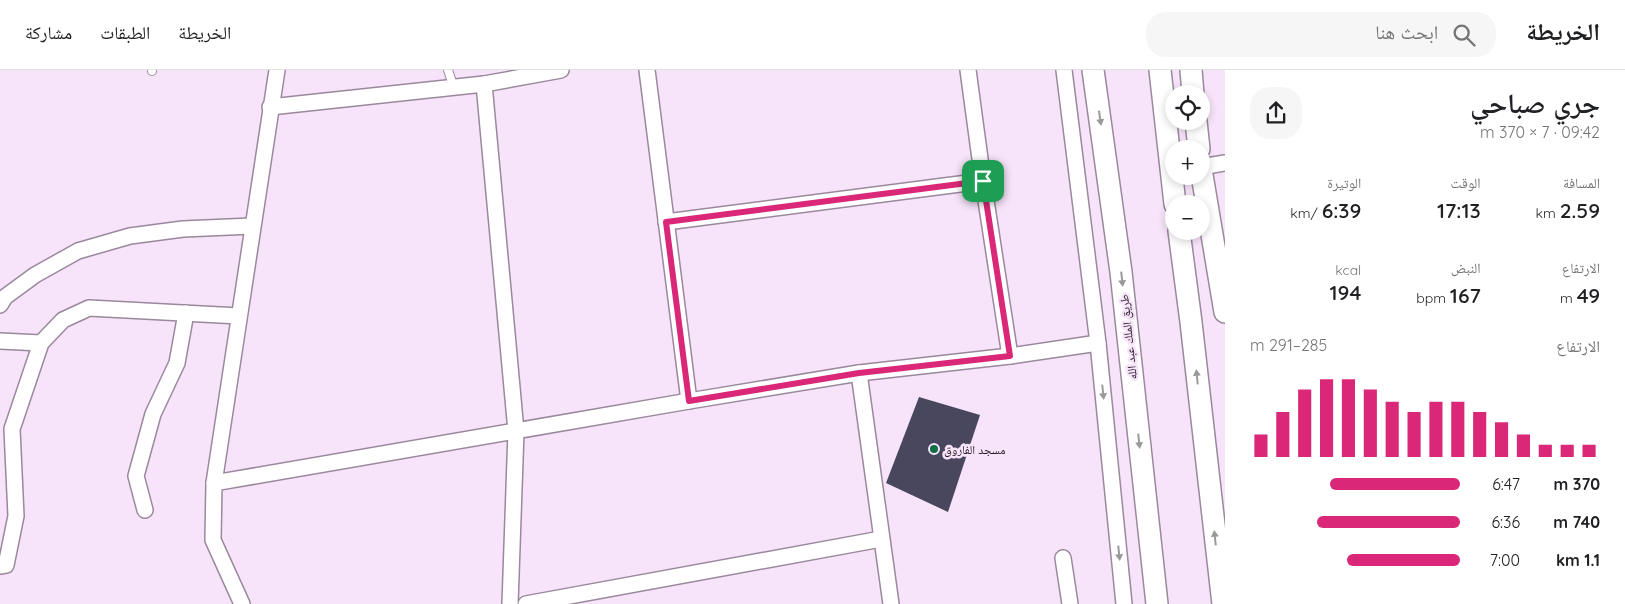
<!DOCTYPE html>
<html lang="ar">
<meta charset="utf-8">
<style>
body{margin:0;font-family:Quicksand,"Noto Naskh Arabic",sans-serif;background:#f6f6f6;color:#202124;direction:rtl;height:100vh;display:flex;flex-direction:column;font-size:19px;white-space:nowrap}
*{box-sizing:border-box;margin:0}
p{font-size:16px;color:#757577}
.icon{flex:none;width:28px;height:28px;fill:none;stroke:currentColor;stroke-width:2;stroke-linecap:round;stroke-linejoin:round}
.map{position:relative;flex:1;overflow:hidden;direction:ltr}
.sheet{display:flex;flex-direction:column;background:#fff;width:400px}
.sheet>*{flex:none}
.tools{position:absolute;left:1165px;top:15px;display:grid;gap:10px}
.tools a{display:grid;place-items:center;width:45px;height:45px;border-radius:50%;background:#fff;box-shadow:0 2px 8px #0003;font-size:25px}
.pin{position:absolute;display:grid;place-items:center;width:42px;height:42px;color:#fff;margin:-21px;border-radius:10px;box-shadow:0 2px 8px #0006}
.round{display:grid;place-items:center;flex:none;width:52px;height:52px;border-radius:20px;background:#f6f6f6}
.summary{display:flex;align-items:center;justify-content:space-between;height:85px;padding:0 25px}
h1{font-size:28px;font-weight:600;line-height:38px}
.metrics{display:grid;grid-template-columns:repeat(3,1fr);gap:8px;height:85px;padding:5px 25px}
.metrics div{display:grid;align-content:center}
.metrics b{font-size:21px;font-weight:600}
.metrics small{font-size:14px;font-weight:400}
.metrics p{font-size:14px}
.chart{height:140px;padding:10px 25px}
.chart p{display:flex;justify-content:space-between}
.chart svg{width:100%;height:90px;margin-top:5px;stroke:#db2777;stroke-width:6}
ul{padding:0 25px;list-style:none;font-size:16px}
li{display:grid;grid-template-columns:80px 60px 1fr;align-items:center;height:38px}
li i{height:12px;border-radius:6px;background:#db2777}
header{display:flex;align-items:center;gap:30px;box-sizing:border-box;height:70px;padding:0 25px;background:#fff;border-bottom:1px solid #e0e0e0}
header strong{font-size:24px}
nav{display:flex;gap:28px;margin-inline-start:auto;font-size:18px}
.search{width:350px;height:45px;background:#f6f6f6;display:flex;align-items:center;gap:12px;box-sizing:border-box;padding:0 18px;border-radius:20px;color:#757577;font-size:19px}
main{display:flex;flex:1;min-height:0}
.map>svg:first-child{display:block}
.building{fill:#49475d}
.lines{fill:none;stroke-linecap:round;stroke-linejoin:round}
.lane-casing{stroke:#9a889c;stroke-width:10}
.street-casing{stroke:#9a889c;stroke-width:18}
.secondary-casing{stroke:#9a889c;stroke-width:24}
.lane{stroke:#fff;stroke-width:8}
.street{stroke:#fff;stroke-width:15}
.secondary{stroke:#fff;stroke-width:21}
.oneway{fill:#9c999c}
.route-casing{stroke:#fff;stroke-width:10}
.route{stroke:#db2777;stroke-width:6}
.poi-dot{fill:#0d6e44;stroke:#f8e4fa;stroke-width:2}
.labels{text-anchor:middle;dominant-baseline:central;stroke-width:5;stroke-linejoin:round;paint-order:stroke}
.street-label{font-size:12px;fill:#231c24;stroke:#f8e4fa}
.poi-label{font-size:12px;fill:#231c24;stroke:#f8e4fa;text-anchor:start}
</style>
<header>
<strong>الخريطة</strong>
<div class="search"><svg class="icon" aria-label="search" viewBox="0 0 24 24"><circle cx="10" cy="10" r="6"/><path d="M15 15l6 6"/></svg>ابحث هنا</div>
<nav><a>الخريطة</a><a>الطبقات</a><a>مشاركة</a></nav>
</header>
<main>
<section class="sheet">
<div class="summary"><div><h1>جري صباحي</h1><p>09:42 · 7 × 370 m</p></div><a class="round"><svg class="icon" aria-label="share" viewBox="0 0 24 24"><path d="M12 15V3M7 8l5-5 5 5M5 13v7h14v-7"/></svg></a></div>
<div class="metrics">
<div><p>المسافة</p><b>2.59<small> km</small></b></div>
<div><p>الوقت</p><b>17:13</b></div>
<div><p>الوتيرة</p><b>6:39<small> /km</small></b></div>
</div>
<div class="metrics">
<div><p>الارتفاع</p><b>49<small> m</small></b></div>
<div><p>النبض</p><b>167<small> bpm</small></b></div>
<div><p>kcal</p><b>194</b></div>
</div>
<div class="chart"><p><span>الارتفاع</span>285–291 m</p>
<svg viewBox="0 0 160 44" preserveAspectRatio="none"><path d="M5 44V33M15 44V22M25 44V11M35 44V6M45 44V6M55 44V11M65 44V17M75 44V22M85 44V17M95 44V17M105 44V22M115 44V27M125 44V33M135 44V38M145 44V38M155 44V38"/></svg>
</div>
<ul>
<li><b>370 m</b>6:47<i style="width:62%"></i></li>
<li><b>740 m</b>6:36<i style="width:68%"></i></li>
<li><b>1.1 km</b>7:00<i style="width:54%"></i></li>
</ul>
</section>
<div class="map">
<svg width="1225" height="534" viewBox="0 0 1225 534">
<rect width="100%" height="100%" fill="#f8e4fa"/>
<polygon class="building" points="919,327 980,345 948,442 886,413"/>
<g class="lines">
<g class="lane-casing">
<g id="lane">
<polyline points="152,0 152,1"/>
<polyline points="448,0 454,18"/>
</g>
</g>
<g class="street-casing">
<g id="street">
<polyline points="647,0 689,331"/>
<polyline points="968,0 983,111 1010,286"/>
<polyline points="1064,0 1098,273 1124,534"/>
<polyline points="484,14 516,361 510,534"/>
<polyline points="270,37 484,14 561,0"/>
<polyline points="1201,97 1225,93"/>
<polyline points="666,152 983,111"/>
<polyline points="0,235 5,227 35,205 78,181 130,166 183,159 252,156"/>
<polyline points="0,271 41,273"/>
<polyline points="859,303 891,534"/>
<polyline points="214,413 689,331 859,303 1010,286 1098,273"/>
<polyline points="145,440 136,406 153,344 177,293 186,243"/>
<polyline points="1063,488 1070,534"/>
<polyline points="0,496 6,495 16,446 12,359 41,273 63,250 89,238 239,246"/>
<polyline points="242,534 213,470 214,413 277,0"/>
<polyline points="526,534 881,469"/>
</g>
</g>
<g class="secondary-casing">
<g id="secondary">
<polyline points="1093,0 1121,202 1157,534"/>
<polyline points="1160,0 1175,134"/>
<polyline points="1191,0 1193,24"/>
<polyline points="1196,51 1199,79"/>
<polyline points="1201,99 1225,242"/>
<polyline points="1179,161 1191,252 1223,534"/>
</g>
</g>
<use href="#lane" class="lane"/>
<use href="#street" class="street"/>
<use href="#secondary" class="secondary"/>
</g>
<defs><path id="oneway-solid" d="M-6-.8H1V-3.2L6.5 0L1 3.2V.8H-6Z" transform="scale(1.25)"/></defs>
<g class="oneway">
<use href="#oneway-solid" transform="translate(1100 48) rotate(82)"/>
<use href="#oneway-solid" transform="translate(1122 209) rotate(84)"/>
<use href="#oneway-solid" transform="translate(1197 307) rotate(-96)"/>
<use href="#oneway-solid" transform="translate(1103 322) rotate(84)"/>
<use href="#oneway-solid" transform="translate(1139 371) rotate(84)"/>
<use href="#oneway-solid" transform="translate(1215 468) rotate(-96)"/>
<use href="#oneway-solid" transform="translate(1119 483) rotate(84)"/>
</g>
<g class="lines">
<g class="route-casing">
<polygon id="route" points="983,111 1010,286 859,303 689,331 666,152"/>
</g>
<use href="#route" class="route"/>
</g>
<circle class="poi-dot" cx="934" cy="379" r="5"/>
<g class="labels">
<g class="street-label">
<text transform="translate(1128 267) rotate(-96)">طريق الملك عبد الله</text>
</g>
<g class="poi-label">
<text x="944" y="379">مسجد الفاروق</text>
</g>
</g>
</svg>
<div class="tools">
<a><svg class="icon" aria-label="locate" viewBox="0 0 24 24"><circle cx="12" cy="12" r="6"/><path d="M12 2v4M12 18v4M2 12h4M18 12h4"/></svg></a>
<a>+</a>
<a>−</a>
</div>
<div class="pin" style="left:983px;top:111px;background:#1e9e55"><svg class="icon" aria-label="arrive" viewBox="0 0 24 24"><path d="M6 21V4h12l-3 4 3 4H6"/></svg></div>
</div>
</main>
